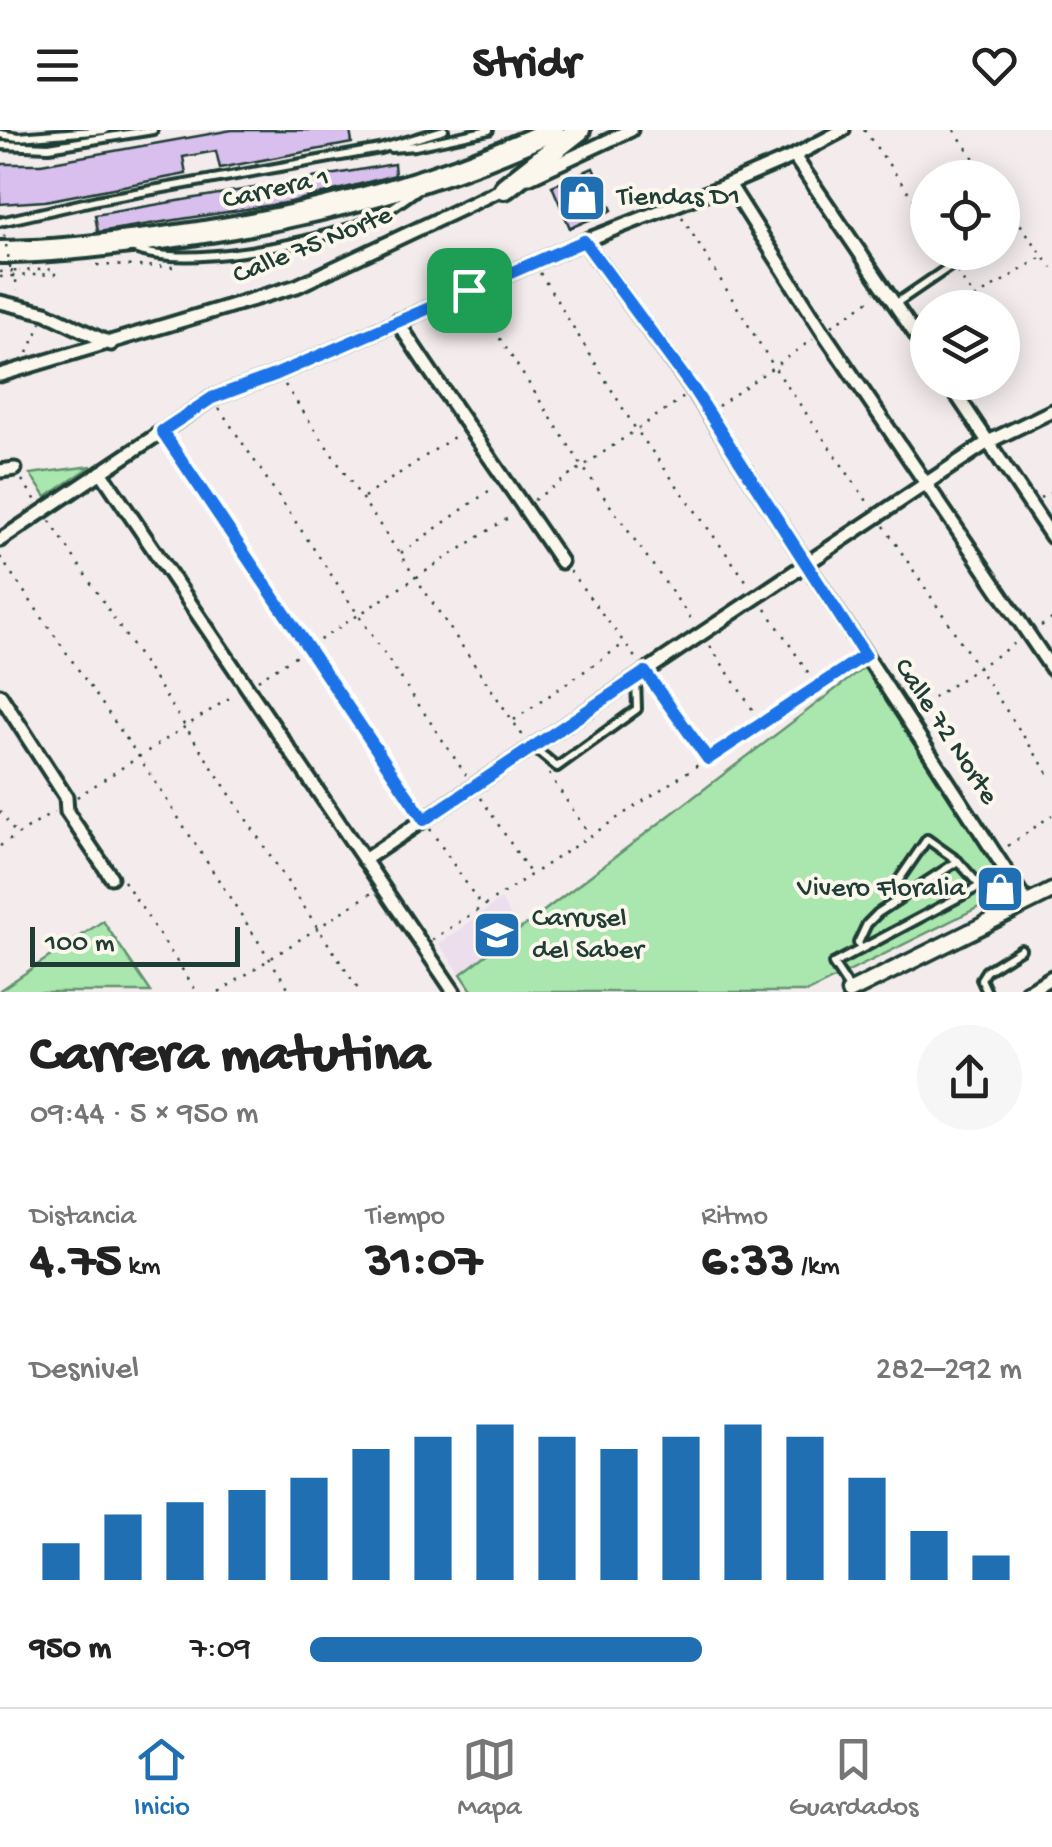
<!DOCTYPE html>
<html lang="es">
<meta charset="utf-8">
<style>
body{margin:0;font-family:"Gochi Hand",sans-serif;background:#f6f6f6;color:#222;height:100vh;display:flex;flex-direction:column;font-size:38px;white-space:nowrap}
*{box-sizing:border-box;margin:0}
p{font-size:32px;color:#767676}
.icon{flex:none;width:55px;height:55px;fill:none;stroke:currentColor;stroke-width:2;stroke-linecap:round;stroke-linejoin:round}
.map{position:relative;height:862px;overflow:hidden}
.sheet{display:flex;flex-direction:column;background:#fff;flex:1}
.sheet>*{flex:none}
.controls{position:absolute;left:910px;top:30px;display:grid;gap:20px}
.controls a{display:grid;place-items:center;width:110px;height:110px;border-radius:50%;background:#fff;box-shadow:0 5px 25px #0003;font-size:50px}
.scale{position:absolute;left:30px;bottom:25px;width:210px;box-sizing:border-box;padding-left:10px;border:5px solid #1f3d34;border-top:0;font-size:28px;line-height:35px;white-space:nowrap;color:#1f3d34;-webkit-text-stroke:8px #fbf7ec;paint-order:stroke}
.pin{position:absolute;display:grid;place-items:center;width:85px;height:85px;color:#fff;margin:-42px;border-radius:20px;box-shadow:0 5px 15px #0006}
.round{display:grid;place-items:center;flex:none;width:105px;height:105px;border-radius:52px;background:#f6f6f6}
.head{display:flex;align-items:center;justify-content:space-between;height:170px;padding:0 30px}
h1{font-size:55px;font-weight:800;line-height:75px}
.metrics{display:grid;grid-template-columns:repeat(3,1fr);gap:15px;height:170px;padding:10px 30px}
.metrics div{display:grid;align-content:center}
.metrics b{font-size:50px;font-weight:800}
.metrics small{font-size:28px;font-weight:400}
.metrics p{font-size:28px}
.chart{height:280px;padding:20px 30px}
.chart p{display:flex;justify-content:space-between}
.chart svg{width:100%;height:180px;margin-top:10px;stroke:#1f6fb2;stroke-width:6}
ul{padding:0 30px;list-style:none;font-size:32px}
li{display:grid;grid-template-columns:160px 120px 1fr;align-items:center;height:75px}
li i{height:25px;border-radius:12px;background:#1f6fb2}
header{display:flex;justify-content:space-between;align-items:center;height:130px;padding:0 30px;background:#fff;font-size:45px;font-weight:800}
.dock{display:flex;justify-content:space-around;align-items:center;height:140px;border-top:2px solid #e0e0e0;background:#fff;font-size:28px;color:#767676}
.dock a{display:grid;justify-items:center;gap:5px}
.dock .selected{color:#1f6fb2}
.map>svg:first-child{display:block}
.built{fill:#ecdeed}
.green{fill:#aae7ae;stroke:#649271;stroke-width:2.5}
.building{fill:#d9bfee;stroke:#1f3d34;stroke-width:2.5}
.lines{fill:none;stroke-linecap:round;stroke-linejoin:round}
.service-casing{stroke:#1f3d34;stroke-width:14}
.minor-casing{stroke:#1f3d34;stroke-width:19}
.tertiary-casing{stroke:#1f3d34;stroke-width:21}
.trunk-casing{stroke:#1f3d34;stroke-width:28}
.path{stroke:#1f3d34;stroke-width:2.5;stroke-dasharray:2.5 8;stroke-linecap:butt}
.service{stroke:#fbf7ec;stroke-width:6}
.minor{stroke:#fbf7ec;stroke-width:11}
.tertiary{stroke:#fbf7ec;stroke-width:14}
.trunk{stroke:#fbf7ec;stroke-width:20}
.path-bridge{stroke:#1f3d34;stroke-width:2.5;stroke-dasharray:2.5 8;stroke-linecap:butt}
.route-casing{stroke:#fff;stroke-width:20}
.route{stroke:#1a73e8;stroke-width:12}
.labels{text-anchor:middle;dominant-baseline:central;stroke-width:8;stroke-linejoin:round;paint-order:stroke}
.street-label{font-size:28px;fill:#1f3d34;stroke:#fbf7ec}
.poi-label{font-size:28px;fill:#1f3d34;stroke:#fbf7ec;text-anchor:start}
</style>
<header><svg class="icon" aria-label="menu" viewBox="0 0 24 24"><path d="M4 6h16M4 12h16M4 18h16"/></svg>Stridr<svg class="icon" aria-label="heart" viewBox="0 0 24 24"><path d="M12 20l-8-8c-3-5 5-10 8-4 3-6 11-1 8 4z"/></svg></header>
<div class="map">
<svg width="1052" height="862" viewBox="0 0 1052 862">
<rect width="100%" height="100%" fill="#f4ecec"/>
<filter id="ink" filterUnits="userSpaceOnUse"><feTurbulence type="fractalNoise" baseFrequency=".01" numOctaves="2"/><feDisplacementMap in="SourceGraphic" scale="20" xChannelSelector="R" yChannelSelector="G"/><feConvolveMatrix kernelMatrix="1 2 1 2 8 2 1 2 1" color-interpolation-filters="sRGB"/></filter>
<g filter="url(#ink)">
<polygon class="built" points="501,769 527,815 470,857 439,814"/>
<g class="green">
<polygon points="92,336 46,367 30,344"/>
<polygon points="866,536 1013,760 808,862 473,862 461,844"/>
<polygon points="103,791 151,862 0,862 0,860"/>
</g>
<g class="building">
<polygon points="232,0 350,0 352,13 220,38 216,21 183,27 186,44 45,71 0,74 0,34 41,34"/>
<polygon points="394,34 395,45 291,72 98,102 95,85"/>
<polygon points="593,38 612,80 570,98 552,56"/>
</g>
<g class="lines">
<g class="service-casing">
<g id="service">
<polyline points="0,4 18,7 105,0"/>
<polyline points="0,15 49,17 153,0"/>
<polyline points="391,18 415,16 489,0"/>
<polyline points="0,92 97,70 380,19 444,0"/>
<path d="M134,119C187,139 302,114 356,96C379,88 398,74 417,60"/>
<polyline points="895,174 952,135"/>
<polyline points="534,618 557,637 637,579 636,548"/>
<polyline points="861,819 858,813 867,794 878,783 958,731"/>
<polyline points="851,861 833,834 980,756 958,731 927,709 894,757 899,767"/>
<polyline points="987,862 981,849 986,841 1021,819"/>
</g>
</g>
<g class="minor-casing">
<g id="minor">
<polyline points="794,26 928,223"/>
<polyline points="530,47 631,0"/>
<polyline points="729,54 823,202 1052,539"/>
<polyline points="584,111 694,261 1027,773"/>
<polyline points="0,172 46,183 111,214"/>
<path d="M397,191C450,273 507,351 561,432"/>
<polyline points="0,245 297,156 509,56"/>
<polyline points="948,252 1052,407"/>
<polyline points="0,341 15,339"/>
<polyline points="101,342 454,862"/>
<polyline points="0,410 212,268 277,244 584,111 729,54 794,26 843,0"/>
<polyline points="0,565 66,667 67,682 111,747"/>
<polyline points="364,730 988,312 1052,281"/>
<polyline points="1027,862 1052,847"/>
</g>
</g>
<g class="tertiary-casing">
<polyline id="tertiary" points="849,862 1052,761"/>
</g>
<g class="trunk-casing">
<g id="trunk">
<polyline points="505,58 579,0"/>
<path d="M0,122C41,122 81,118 121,113C270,97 416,63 553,0"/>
</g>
</g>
<g class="path">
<polyline points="864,0 928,89"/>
<polyline points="954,0 988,48"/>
<polyline points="1002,69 1052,138"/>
<polyline points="682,87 774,237 871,377"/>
<polyline points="97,135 176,137"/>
<polyline points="15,140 17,161"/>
<polyline points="0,142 19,141"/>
<polyline points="957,142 982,178"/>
<polyline points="540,143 635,298 750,456"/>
<polyline points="0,147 12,146"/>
<polyline points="975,168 1042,127"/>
<polyline points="477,173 582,336 694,493"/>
<polyline points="832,196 875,166"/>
<polyline points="1002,206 1007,213"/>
<polyline points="28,223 41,193"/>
<polyline points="285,255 525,609"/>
<polyline points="718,276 813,209"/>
<polyline points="219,278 466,645"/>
<polyline points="170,313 417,680"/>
<polyline points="22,350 37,372"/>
<polyline points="364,367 457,305"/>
<polyline points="1040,368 1052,362"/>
<polyline points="534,370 684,267"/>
<polyline points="50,391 360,862"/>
<polyline points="884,396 1052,649"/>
<polyline points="401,423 493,358"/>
<polyline points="0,427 139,627 291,862"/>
<polyline points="570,441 637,530"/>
<polyline points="766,479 817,556"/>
<polyline points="1041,496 1052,489"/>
<polyline points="710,516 761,592"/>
<polyline points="258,550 511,386"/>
<polyline points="654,553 707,628"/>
<polyline points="916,579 1017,512"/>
<polyline points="514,590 625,513"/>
<polyline points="549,644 590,706"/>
<polyline points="77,667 234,565"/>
<polyline points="481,668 532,746"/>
<polyline points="0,681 16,704"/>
<polyline points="430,699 482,777"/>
<polyline points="0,716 54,682"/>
<polyline points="1008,716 1052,685"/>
<polyline points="124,751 197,862"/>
<polyline points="432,810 856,531"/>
<polyline points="219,862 373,762"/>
</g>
<use href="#service" class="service"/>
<use href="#minor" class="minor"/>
<use href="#tertiary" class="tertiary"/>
<use href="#trunk" class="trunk"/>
<polyline class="path-bridge" points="0,84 12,146 55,144 55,139 19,141"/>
</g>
</g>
<g class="lines" filter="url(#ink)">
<g class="route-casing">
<polygon id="route" points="584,111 694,260 865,525 708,629 645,542 424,690 162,301 212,268 277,244"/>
</g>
<use href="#route" class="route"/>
</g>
<defs>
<g id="shop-square" transform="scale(2.5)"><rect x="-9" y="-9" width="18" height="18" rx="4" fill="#1f6fb2" stroke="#fbf7ec"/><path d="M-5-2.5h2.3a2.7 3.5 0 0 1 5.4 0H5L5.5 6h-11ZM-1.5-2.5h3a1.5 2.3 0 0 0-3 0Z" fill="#fff"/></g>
<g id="school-square" transform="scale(2.5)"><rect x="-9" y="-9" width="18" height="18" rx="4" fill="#1f6fb2" stroke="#fbf7ec"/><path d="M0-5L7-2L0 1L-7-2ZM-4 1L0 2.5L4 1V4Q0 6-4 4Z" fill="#fff"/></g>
</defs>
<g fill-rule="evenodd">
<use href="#shop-square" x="582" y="68"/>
<use href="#shop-square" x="1000" y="759"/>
<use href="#school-square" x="497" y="805"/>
</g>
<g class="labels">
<g class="street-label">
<text transform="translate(276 60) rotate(-13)">Carrera 1</text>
<text transform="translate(313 116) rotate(-22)">Calle 75 Norte</text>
<text transform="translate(945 602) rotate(57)">Calle 72 Norte</text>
</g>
<g class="poi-label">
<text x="617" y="68">Tiendas D1</text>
<text x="965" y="759" text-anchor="end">Vivero Floralia</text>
<text x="532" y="789">Carrusel<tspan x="532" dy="32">del Saber</tspan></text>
</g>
</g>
</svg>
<div class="controls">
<a><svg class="icon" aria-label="locate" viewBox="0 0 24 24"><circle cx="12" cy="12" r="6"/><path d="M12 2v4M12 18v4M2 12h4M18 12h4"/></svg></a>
<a><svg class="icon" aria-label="layers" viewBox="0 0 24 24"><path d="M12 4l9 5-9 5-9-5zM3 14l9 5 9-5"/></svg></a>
</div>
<div class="scale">100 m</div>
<div class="pin" style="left:469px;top:160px;background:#1e9e55"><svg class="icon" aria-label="arrive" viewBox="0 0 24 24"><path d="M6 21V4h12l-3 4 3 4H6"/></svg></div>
</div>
<section class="sheet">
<div class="head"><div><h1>Carrera matutina</h1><p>09:44 · 5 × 950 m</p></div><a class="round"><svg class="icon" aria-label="share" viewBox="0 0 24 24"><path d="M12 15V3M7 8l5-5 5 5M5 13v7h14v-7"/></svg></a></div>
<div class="metrics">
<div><p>Distancia</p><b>4.75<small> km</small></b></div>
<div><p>Tiempo</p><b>31:07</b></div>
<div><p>Ritmo</p><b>6:33<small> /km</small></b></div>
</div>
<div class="chart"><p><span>Desnivel</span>282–292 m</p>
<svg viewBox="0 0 160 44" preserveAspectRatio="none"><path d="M5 44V35M15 44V28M25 44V25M35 44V22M45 44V19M55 44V12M65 44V9M75 44V6M85 44V9M95 44V12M105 44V9M115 44V6M125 44V9M135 44V19M145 44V32M155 44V38"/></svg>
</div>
<ul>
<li><b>950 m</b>7:09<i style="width:55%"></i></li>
</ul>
</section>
<nav class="dock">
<a class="selected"><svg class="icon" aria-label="home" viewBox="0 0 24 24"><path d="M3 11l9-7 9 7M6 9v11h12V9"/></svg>Inicio</a>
<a><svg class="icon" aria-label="map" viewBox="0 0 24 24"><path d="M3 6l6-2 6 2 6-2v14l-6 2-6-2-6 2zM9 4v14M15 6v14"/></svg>Mapa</a>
<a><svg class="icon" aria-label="saved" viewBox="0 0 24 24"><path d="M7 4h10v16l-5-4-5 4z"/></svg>Guardados</a>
</nav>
